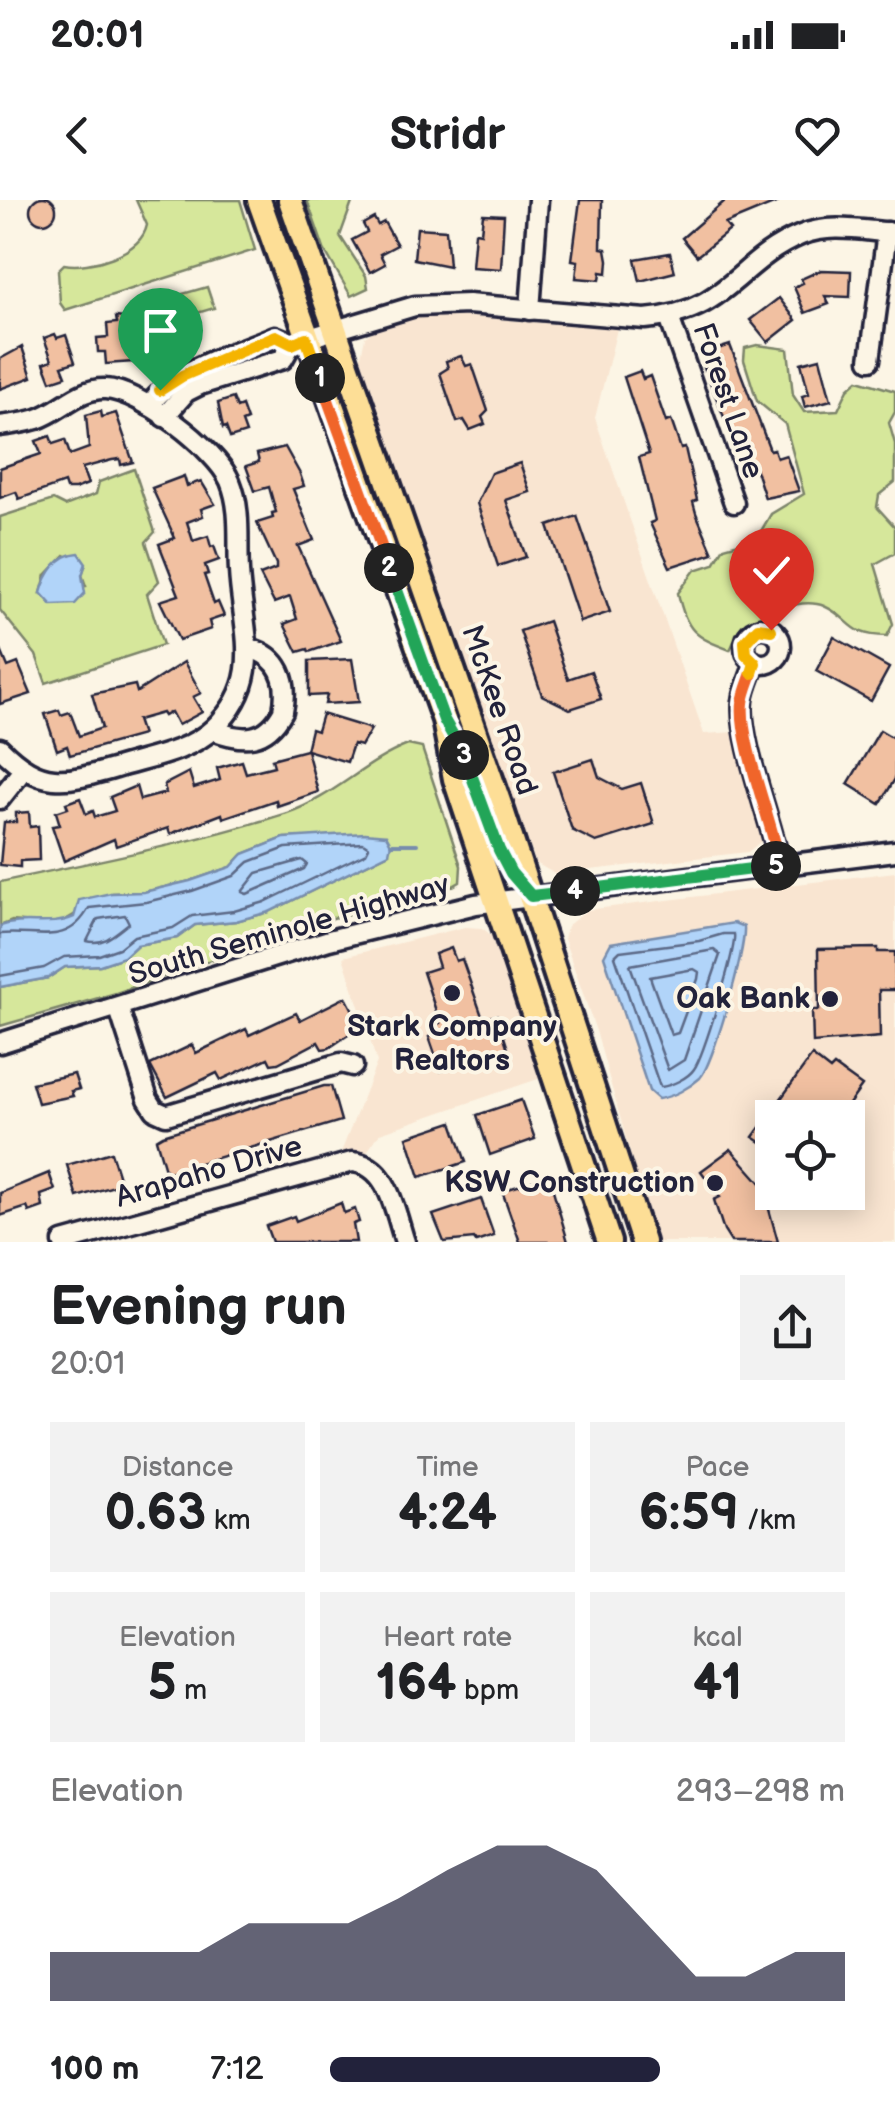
<!DOCTYPE html>
<meta charset="utf-8">
<style>
body{margin:0;font-family:"Balsamiq Sans",sans-serif;background:#f2f2f2;color:#202124;height:100vh;display:flex;flex-direction:column;font-size:38px;white-space:nowrap}
*{box-sizing:border-box;margin:0}
p{font-size:32px;color:#757577}
.icon{flex:none;width:55px;height:55px;fill:none;stroke:currentColor;stroke-width:2;stroke-linecap:round;stroke-linejoin:round}
.map{position:relative;height:1042px;overflow:hidden}
.sheet{display:flex;flex-direction:column;background:#fff;flex:1}
.sheet>*{flex:none}
.tools{position:absolute;left:755px;top:900px;display:grid;gap:20px}
.tools a{display:grid;place-items:center;width:110px;height:110px;border-radius:0px;background:#fff;box-shadow:0 5px 25px #0003;font-size:50px}
.pin{position:absolute;display:grid;place-items:center;width:85px;height:85px;color:#fff;margin:-102px -42px;border-radius:50% 50% 50% 0;rotate:-45deg;box-shadow:0 0 10px #0007}
.pin .icon{rotate:45deg}
.km{position:absolute;width:50px;height:50px;margin:-25px;border-radius:50%;background:#222;color:#fff;font-size:28px;line-height:50px;text-align:center}
.round{display:grid;place-items:center;flex:none;width:105px;height:105px;border-radius:0px;background:#f2f2f2}
.summary{display:flex;align-items:center;justify-content:space-between;height:170px;padding:0 50px}
h1{font-size:55px;font-weight:700;line-height:75px}
.figures{display:grid;grid-template-columns:repeat(3,1fr);gap:15px;height:170px;padding:10px 50px}
.figures div{display:grid;align-content:center;border-radius:0px;background:#f2f2f2;text-align:center}
.figures b{font-size:50px;font-weight:700}
.figures small{font-size:28px;font-weight:400}
.figures p{font-size:28px}
.chart{height:280px;padding:20px 50px}
.chart p{display:flex;justify-content:space-between}
.chart svg{width:100%;height:180px;margin-top:10px;fill:#22223b;opacity:.7}
ul{padding:0 50px;list-style:none;font-size:32px}
li{display:grid;grid-template-columns:160px 120px 1fr;align-items:center;height:75px}
li i{height:25px;border-radius:12px;background:#22223b}
.status{display:flex;justify-content:space-between;align-items:center;height:70px;padding:0 50px;background:#fff;direction:ltr}
.status svg{height:28px;fill:currentColor}
header{display:flex;justify-content:space-between;align-items:center;height:130px;padding:0 50px;background:#fff;font-size:45px;font-weight:700}
.map>svg:first-child{display:block}
.built{fill:#f9e5d1;fill-rule:evenodd}
.green{fill:#d6e79b;stroke:#7c846b;stroke-width:2.5;fill-rule:evenodd}
.water{fill:#b1d4f9;stroke:#788dad;stroke-width:2.5}
.lines{fill:none;stroke-linecap:round;stroke-linejoin:round}
.shore{stroke:#5b6987;stroke-width:2.5}
.stream{stroke:#788dad;stroke-width:4}
.building{fill:#f1c0a1;stroke:#22223b;stroke-width:2.5}
.minor-casing{stroke:#22223b;stroke-width:25}
.major-casing{stroke:#22223b;stroke-width:30}
.minor{stroke:#fcf5e5;stroke-width:18}
.major{stroke:#fdde96;stroke-width:22}
.split-1-casing{stroke:#fff;stroke-width:20}
.split-2-casing{stroke:#fff;stroke-width:20}
.split-3-casing{stroke:#fff;stroke-width:20}
.split-4-casing{stroke:#fff;stroke-width:20}
.split-5-casing{stroke:#fff;stroke-width:20}
.split-6-casing{stroke:#fff;stroke-width:20}
.split-7-casing{stroke:#fff;stroke-width:20}
.split-1{stroke:#f5b400;stroke-width:12}
.split-2{stroke:#f0652b;stroke-width:12}
.split-3{stroke:#22a559;stroke-width:12}
.split-4{stroke:#22a559;stroke-width:12}
.split-5{stroke:#22a559;stroke-width:12}
.split-6{stroke:#f0652b;stroke-width:12}
.split-7{stroke:#f5b400;stroke-width:12}
.poi-dot{fill:#22223b;stroke:#fcf5e5;stroke-width:4}
.labels{text-anchor:middle;dominant-baseline:central;stroke-width:8;stroke-linejoin:round;paint-order:stroke}
.street-label{font-size:30px;fill:#22223b;stroke:#fcf5e5}
.poi-label{font-size:30px;font-weight:bold;fill:#22223b;stroke:#fcf5e5;text-anchor:end}
</style>
<div class="status"><b>20:01</b><svg viewBox="0 0 49 12"><path d="M0 12V9h3v3zM5 12V6h3v6zM10 12V3h3v9zM15 12V0h3v12zM26 1h20v11H26zM47 4h2v5h-2z"/></svg></div>
<header><svg class="icon" aria-label="back" viewBox="0 0 24 24"><path d="M15 5l-7 7 7 7"/></svg>Stridr<svg class="icon" aria-label="heart" viewBox="0 0 24 24"><path d="M12 20l-8-8c-3-5 5-10 8-4 3-6 11-1 8 4z"/></svg></header>
<div class="map">
<svg width="895" height="1042" viewBox="0 0 895 1042">
<rect width="100%" height="100%" fill="#fcf5e5"/>
<filter id="ink" filterUnits="userSpaceOnUse"><feTurbulence type="fractalNoise" baseFrequency=".01" numOctaves="2"/><feDisplacementMap in="SourceGraphic" scale="20" xChannelSelector="R" yChannelSelector="G"/><feConvolveMatrix kernelMatrix="1 2 1 2 8 2 1 2 1" color-interpolation-filters="sRGB"/></filter>
<g filter="url(#ink)">
<g class="built">
<polygon points="462,116 617,129 595,218 704,534 735,532 763,622 761,641 748,652 555,674 536,663 403,300 360,161 365,137 382,125 415,117"/>
<path d="M895,672V1042H655L596,831L564,739L567,726L587,710ZM772,918H848V992H772Z"/>
<polygon points="465,727 482,728 499,741 544,877 380,933 360,962 336,965 377,862 343,757"/>
</g>
<g class="green">
<path d="M136,0H240L255,50L65,110L60,103L58,70L64,64C89,69 141,54 147,25Z"/>
<polygon points="307,0 353,0 340,36 366,76 368,88 351,96 324,49"/>
<polygon points="207,87 214,108 168,122 161,100"/>
<path d="M757,145L788,149L793,195L804,212L838,210L848,189L858,180L895,191V212L889,223L895,244V282L879,295L877,307L895,327V353L875,364L893,424L887,436C847,436 853,419 824,406C803,397 757,413 741,429C737,434 733,444 730,450C695,437 686,431 678,393L695,370L714,364L724,347L757,338L771,314L804,294L785,224L757,201L744,160L745,148Z"/>
<path d="M134,269L155,332L146,342L159,381L147,394L163,445L46,483L36,455L0,410V317L53,300L65,306L96,294L99,282ZM65,355L85,366L82,375L86,386L41,393L46,375Z"/>
<path d="M408,545L422,548L461,666L460,682L444,691L329,719L116,793L0,826V787L48,778L65,767L100,765L124,757L137,745L177,738L195,725L236,721L269,712L389,653L386,635L284,638L243,654L231,667L190,681L144,692L111,693L57,725L12,721L0,726V682C95,661 194,643 287,613C332,598 364,562 408,545Z"/>
</g>
<g class="water">
<path d="M79,353L86,363L82,375L85,393L75,404L52,405L41,393C46,374 58,354 79,353Z"/>
<path d="M365,633L386,635L391,644L389,653L269,712L236,721L195,725L177,738L137,745L124,757L100,765L65,767L48,778L0,787V726C25,717 49,728 74,717L79,700L111,693L144,692L190,681L231,667L243,654L284,638Z"/>
<path d="M734,723L744,727C746,749 713,864 700,878C689,888 673,897 658,899L649,891L604,756L611,743Z"/>
</g>
<g class="lines">
<g class="shore">
<polygon points="302,660 307,664 304,669 247,694 242,692 257,673"/>
<path d="M125,715L129,723C117,732 104,746 87,741L98,719Z"/>
<path d="M0,734C37,730 67,748 89,708L146,702L192,691L234,676L249,662L286,648L363,643L369,647L366,653L265,702L234,711L192,716L173,728L134,736L119,748L99,755L64,757L44,768L0,776"/>
<path d="M723,734H734C737,747 703,857 694,869C688,878 671,886 660,887L615,756L620,751L699,741Z"/>
<polygon points="714,750 720,755 684,860 668,870 630,765"/>
<polygon points="694,769 699,772 698,779 678,833 671,835 650,777"/>
</g>
<polyline class="stream" points="391,644 417,644"/>
</g>
<g class="building">
<circle cx="43" cy="10" r="13"/>
<polygon points="580,0 602,0 601,48 606,49 608,60 607,73 601,72 600,80 576,78 578,61 572,60"/>
<polygon points="726,0 783,0 725,24 730,30 697,56 682,38"/>
<polygon points="483,14 504,15 501,69 472,67 475,32 481,33"/>
<polygon points="374,18 378,25 384,22 397,45 380,54 385,64 370,72 352,40 367,32 363,24"/>
<polygon points="417,28 446,30 449,66 414,59"/>
<polygon points="670,53 675,72 640,81 635,59"/>
<polygon points="821,70 851,71 850,97 825,96 829,104 805,113 794,87 803,83 801,79"/>
<polygon points="779,98 796,120 768,142 750,120"/>
<polygon points="116,117 138,120 140,146 132,147 133,162 106,164 105,152 98,152 97,138 108,137 107,124 117,123"/>
<polygon points="55,134 57,138 66,135 75,162 62,166 66,176 51,181 44,163 52,160 44,138"/>
<polygon points="730,145 770,250 774,249 777,258 786,255 799,291 765,298 754,264 744,267 704,167 715,163 711,151"/>
<polygon points="22,147 32,177 0,189 0,159"/>
<polygon points="461,156 466,166 472,164 488,211 482,217 485,224 470,230 464,220 457,222 440,173 448,168 446,161"/>
<polygon points="820,158 831,200 805,207 802,196 809,194 801,163"/>
<polygon points="640,171 643,179 650,176 666,222 671,220 681,249 685,248 697,300 693,302 696,313 713,353 670,367 650,323 655,321 639,257 649,254 624,177"/>
<polygon points="233,198 237,208 242,206 247,220 242,222 246,233 230,238 226,227 223,228 218,203"/>
<polygon points="101,211 102,217 116,213 133,262 121,265 120,259 112,260 82,268 88,284 75,289 66,289 64,283 19,299 16,292 0,298 0,268 41,254 36,241 50,236 53,244 65,240 70,255 89,248 86,215"/>
<polygon points="285,247 300,274 304,286 293,289 314,340 298,346 341,441 309,452 308,449 298,452 284,424 297,419 290,397 274,403 260,375 276,369 276,364 257,323 273,318 272,313 276,312 269,287 255,291 246,266 259,262 257,254"/>
<polygon points="520,263 530,292 506,300 526,357 498,366 477,303 491,273"/>
<polygon points="184,276 187,286 201,281 215,304 201,309 203,316 187,322 193,341 208,336 211,347 214,346 219,360 205,365 208,374 204,375 214,404 218,402 224,416 209,421 211,429 179,440 160,401 179,395 159,344 175,338 152,288"/>
<polygon points="577,316 610,412 580,422 548,326"/>
<polygon points="548,421 568,479 591,471 601,499 570,509 542,495 520,431"/>
<polygon points="834,437 889,468 871,501 816,471"/>
<polygon points="0,448 8,467 18,463 31,494 0,504"/>
<polygon points="352,459 359,502 325,504 327,495 309,496 309,461"/>
<polygon points="184,462 201,493 193,497 202,512 178,525 171,512 164,516 162,513 137,520 142,535 70,555 67,546 57,550 45,514 59,510 61,515 70,512 79,536 102,528 92,494 135,485 137,492"/>
<polygon points="322,514 371,529 361,546 353,544 347,562 307,550 318,592 277,606 276,600 223,618 222,614 170,634 168,628 116,646 114,639 64,661 52,626 60,625 56,612 68,608 66,603 80,598 86,614 93,611 95,617 115,611 110,597 136,586 140,600 166,593 164,585 189,572 194,588 220,580 217,568 242,561 246,573 274,566 272,559 306,550 311,529 317,531"/>
<polygon points="880,530 895,539 895,579 880,604 848,584"/>
<polygon points="593,559 599,577 622,589 641,583 654,624 596,642 572,630 553,572"/>
<polygon points="29,612 30,627 38,626 39,660 20,661 20,667 0,665 4,622 16,622 16,613"/>
<polygon points="451,748 456,761 462,759 483,819 497,815 508,849 441,871 429,837 435,835 431,826 440,823 423,772 439,767 435,754"/>
<polygon points="878,748 878,752 895,752 895,790 879,790 880,837 813,843 812,810 819,810 818,749"/>
<polygon points="346,797 361,826 329,848 322,849 318,842 278,863 271,864 268,858 221,880 217,873 167,897 150,865 192,845 196,853 246,829 249,835 296,813 300,820"/>
<polygon points="812,856 830,870 834,866 862,886 839,918 772,918 772,949 753,937"/>
<polygon points="74,874 79,889 71,891 73,896 38,903 32,883"/>
<polygon points="324,886 331,886 341,921 166,973 156,939 163,935"/>
<polygon points="521,900 535,939 490,955 477,915"/>
<polygon points="452,922 466,962 420,977 407,937"/>
<polygon points="731,949 762,984 778,1042 731,1042 724,1031 714,1000 720,997 701,971"/>
<polygon points="111,952 121,984 77,997 67,965"/>
<polygon points="49,973 55,990 41,995 43,1007 29,1012 27,1007 0,1016 0,993"/>
<polygon points="549,976 568,1042 520,1042 502,991"/>
<polygon points="481,999 494,1036 476,1042 474,1039 444,1042 433,1015"/>
<polygon points="341,1003 344,1013 355,1009 359,1022 353,1024 356,1042 272,1042 266,1026 294,1016 296,1021"/>
</g>
<g class="lines">
<g class="minor-casing">
<g id="minor">
<polyline points="530,110 538,0"/>
<polyline points="669,117 734,303"/>
<polyline points="870,160 887,32"/>
<path d="M149,206C177,167 233,154 275,136L292,143"/>
<path d="M164,217L186,192L200,185L283,159L292,143L415,106L468,104L645,119C729,112 736,62 801,35C831,23 864,31 895,33"/>
<path d="M0,226C12,224 25,223 37,219C61,211 79,188 105,189C140,190 216,249 230,281C242,310 237,341 239,371C242,430 266,479 214,528C189,552 148,558 116,568C64,583 41,589 0,548"/>
<circle cx="763" cy="446" r="18"/>
<path d="M755,463C751,475 744,489 743,501C738,538 772,622 780,665"/>
<path d="M213,530C244,542 266,542 283,511C289,481 280,456 249,448"/>
<polyline points="0,599 23,570"/>
<polyline points="119,809 148,899 155,910 166,915 341,863 353,866"/>
<polyline points="0,843 329,740 476,704 895,651"/>
<path d="M63,1042L352,962C389,964 395,1013 405,1042"/>
</g>
</g>
<g class="major-casing">
<g id="major">
<polyline points="259,0 444,520 455,579 609,1042"/>
<polyline points="290,0 503,613 643,1042"/>
</g>
</g>
<use href="#minor" class="minor"/>
<use href="#major" class="major"/>
</g>
</g>
<g class="lines" filter="url(#ink)">
<g class="split-1-casing">
<polyline id="split-1" points="160,190 182,176 276,136 292,144 306,138 320,178"/>
</g>
<g class="split-2-casing">
<polyline id="split-2" points="320,178 389,368"/>
</g>
<g class="split-3-casing">
<polyline id="split-3" points="389,368 444,520 464,555"/>
</g>
<g class="split-4-casing">
<polyline id="split-4" points="464,555 499,650 511,673 531,696 575,691"/>
</g>
<g class="split-5-casing">
<polyline id="split-5" points="575,691 776,666"/>
</g>
<g class="split-6-casing">
<path id="split-6" d="M752,473C749,482 744,493 743,503C739,543 772,620 780,665L776,666"/>
</g>
<g class="split-7-casing">
<polyline id="split-7" points="752,473 755,463 746,454 745,442 758,428 771,430"/>
</g>
<use href="#split-1" class="split-1"/>
<use href="#split-2" class="split-2"/>
<use href="#split-3" class="split-3"/>
<use href="#split-4" class="split-4"/>
<use href="#split-5" class="split-5"/>
<use href="#split-6" class="split-6"/>
<use href="#split-7" class="split-7"/>
</g>
<g class="poi-dot">
<circle cx="452" cy="793" r="10"/>
<circle cx="830" cy="799" r="10"/>
<circle cx="715" cy="983" r="10"/>
</g>
<g class="labels">
<g class="street-label">
<text transform="translate(728 201) rotate(71)">Forest Lane</text>
<text transform="translate(499 510) rotate(71)">McKee Road</text>
<text transform="translate(289 730) rotate(-16)">South Seminole Highway</text>
<text transform="translate(209 972) rotate(-16)">Arapaho Drive</text>
</g>
<g class="poi-label">
<text x="810" y="799">Oak Bank</text>
<text x="452" y="827" text-anchor="middle">Stark Company<tspan x="452" dy="34">Realtors</tspan></text>
<text x="695" y="983">KSW Construction</text>
</g>
</g>
</svg>
<div class="tools">
<a><svg class="icon" aria-label="locate" viewBox="0 0 24 24"><circle cx="12" cy="12" r="6"/><path d="M12 2v4M12 18v4M2 12h4M18 12h4"/></svg></a>
</div>
<div class="pin" style="left:160px;top:190px;background:#1e9e55"><svg class="icon" aria-label="arrive" viewBox="0 0 24 24"><path d="M6 21V4h12l-3 4 3 4H6"/></svg></div>
<div class="pin" style="left:771px;top:430px;background:#d93025"><svg class="icon" aria-label="check" viewBox="0 0 24 24"><path d="M5 12l5 5 9-10"/></svg></div>
<b class="km" style="left:320px;top:178px">1</b>
<b class="km" style="left:389px;top:368px">2</b>
<b class="km" style="left:464px;top:555px">3</b>
<b class="km" style="left:575px;top:691px">4</b>
<b class="km" style="left:776px;top:666px">5</b>
</div>
<section class="sheet">
<div class="summary"><div><h1>Evening run</h1><p>20:01</p></div><a class="round"><svg class="icon" aria-label="share" viewBox="0 0 24 24"><path d="M12 15V3M7 8l5-5 5 5M5 13v7h14v-7"/></svg></a></div>
<div class="figures">
<div><p>Distance</p><b>0.63<small> km</small></b></div>
<div><p>Time</p><b>4:24</b></div>
<div><p>Pace</p><b>6:59<small> /km</small></b></div>
</div>
<div class="figures">
<div><p>Elevation</p><b>5<small> m</small></b></div>
<div><p>Heart rate</p><b>164<small> bpm</small></b></div>
<div><p>kcal</p><b>41</b></div>
</div>
<div class="chart"><p><span>Elevation</span>293–298 m</p>
<svg viewBox="0 0 160 44" preserveAspectRatio="none"><path d="M0 44V32L10 32L20 32L30 32L40 25L50 25L60 25L70 19L80 12L90 6L100 6L110 12L120 25L130 38L140 38L150 32L160 32V44z"/></svg>
</div>
<ul>
<li><b>100 m</b>7:12<i style="width:64%"></i></li>
</ul>
</section>
